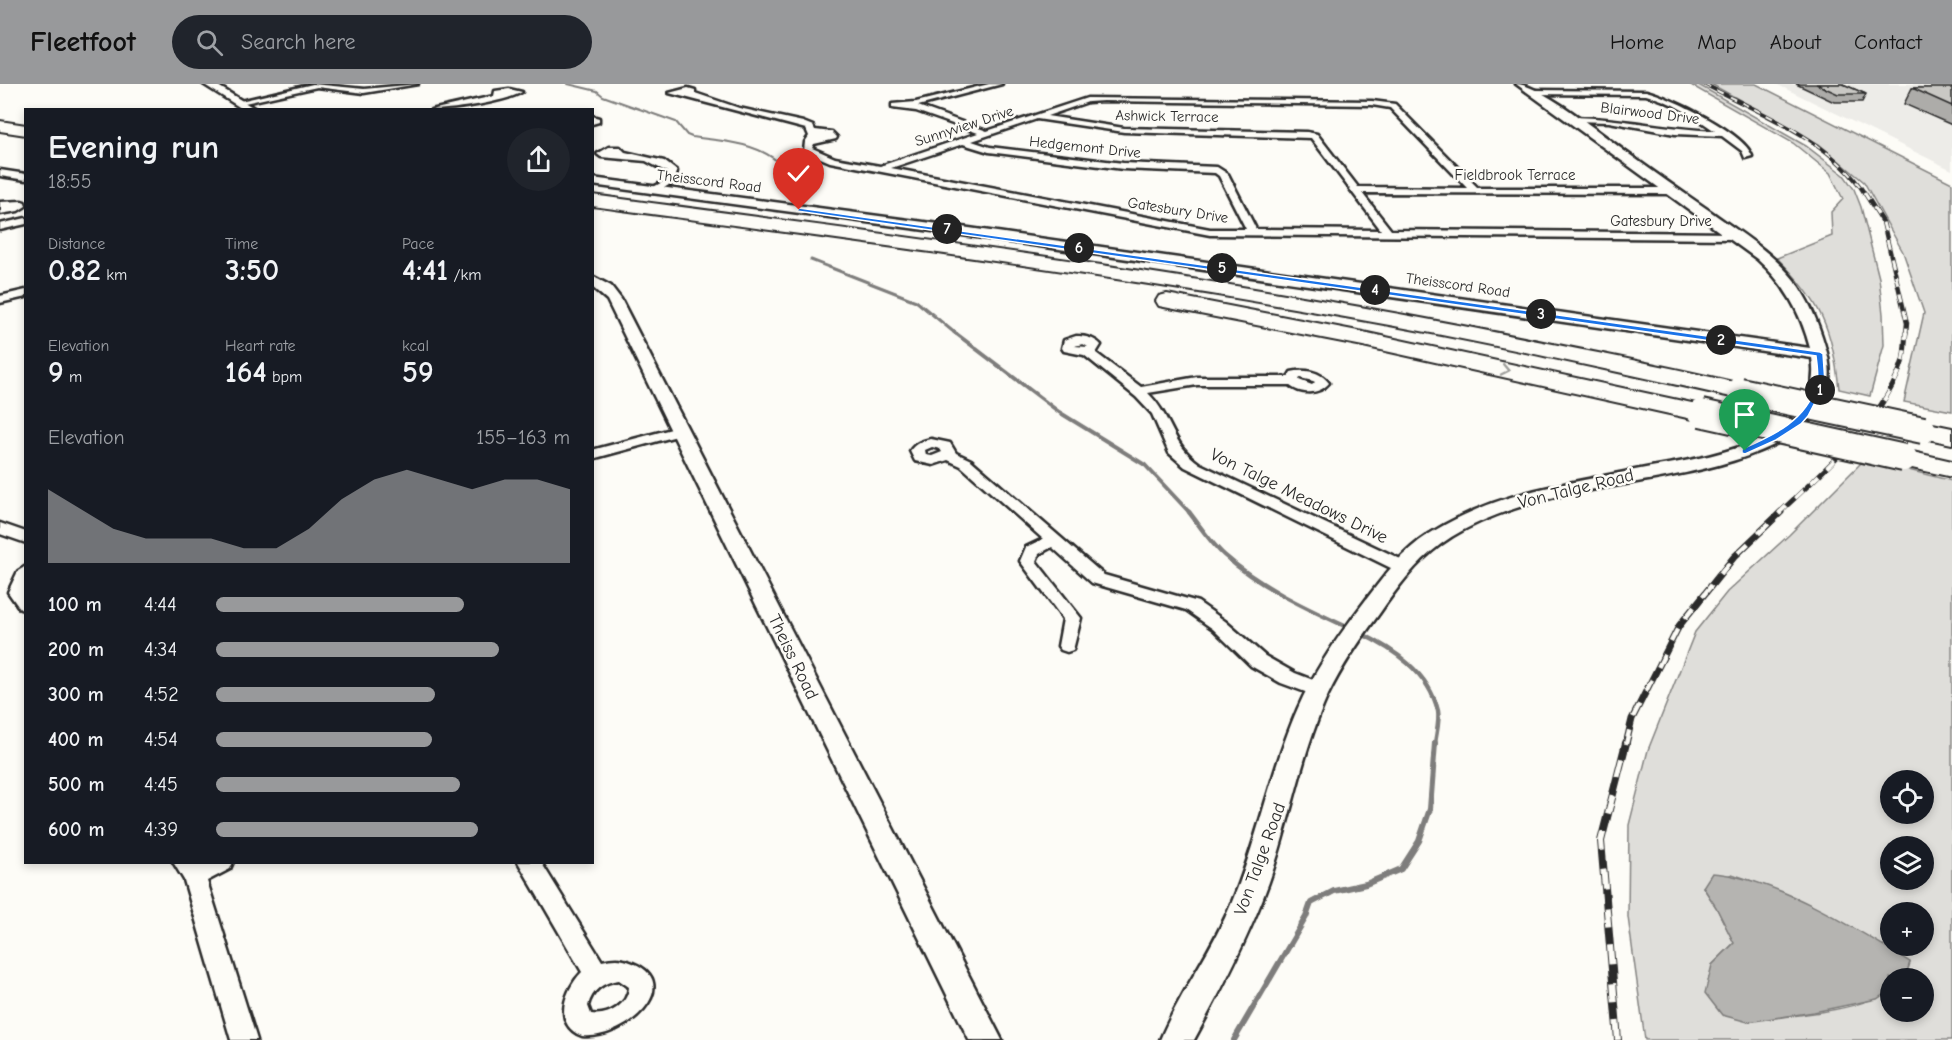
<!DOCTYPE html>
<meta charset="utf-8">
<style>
body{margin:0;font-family:"Comic Neue",sans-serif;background:#20242c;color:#f1f3f6;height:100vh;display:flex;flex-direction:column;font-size:22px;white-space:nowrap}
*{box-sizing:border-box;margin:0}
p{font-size:20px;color:#9ea1a6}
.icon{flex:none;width:33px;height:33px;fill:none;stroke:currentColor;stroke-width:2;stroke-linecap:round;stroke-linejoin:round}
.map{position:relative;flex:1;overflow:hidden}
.panel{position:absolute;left:24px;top:24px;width:570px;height:756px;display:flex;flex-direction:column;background:#171b24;border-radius:0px;box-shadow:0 3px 9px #0003}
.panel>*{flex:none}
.buttons{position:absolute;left:1880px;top:686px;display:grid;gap:12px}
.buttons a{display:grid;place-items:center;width:54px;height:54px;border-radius:50%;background:#171b24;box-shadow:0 3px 9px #0003;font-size:30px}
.pin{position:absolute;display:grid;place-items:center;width:51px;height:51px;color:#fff;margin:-62px -26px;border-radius:50% 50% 50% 0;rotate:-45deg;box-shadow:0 0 6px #0007}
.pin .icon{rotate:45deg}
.km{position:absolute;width:30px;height:30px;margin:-15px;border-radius:50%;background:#222;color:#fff;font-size:16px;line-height:30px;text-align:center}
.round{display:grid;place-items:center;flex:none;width:63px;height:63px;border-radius:32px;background:#20242c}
.overview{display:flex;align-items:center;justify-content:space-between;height:102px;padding:0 24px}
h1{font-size:33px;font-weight:700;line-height:45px}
.stats{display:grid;grid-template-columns:repeat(3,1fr);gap:9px;height:102px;padding:6px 24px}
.stats div{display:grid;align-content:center}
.stats b{font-size:30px;font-weight:700}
.stats small{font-size:16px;font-weight:400}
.stats p{font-size:16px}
.chart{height:168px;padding:12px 24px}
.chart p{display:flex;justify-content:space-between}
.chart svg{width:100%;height:108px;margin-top:6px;fill:#98999b;opacity:.7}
ul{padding:0 24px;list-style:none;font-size:20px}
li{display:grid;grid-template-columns:96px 72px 1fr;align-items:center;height:45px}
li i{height:15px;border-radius:8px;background:#98999b}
header{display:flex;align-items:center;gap:36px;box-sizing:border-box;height:84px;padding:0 30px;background:#98999b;color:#111}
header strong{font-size:28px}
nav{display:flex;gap:33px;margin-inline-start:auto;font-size:21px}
.search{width:420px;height:54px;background:#20242c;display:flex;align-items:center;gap:15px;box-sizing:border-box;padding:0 21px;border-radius:33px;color:#9ea1a6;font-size:22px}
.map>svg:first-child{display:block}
.built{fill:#edece8}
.green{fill:#dfdeda;stroke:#858482;stroke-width:1.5;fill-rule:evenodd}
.water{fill:#b5b4b1;stroke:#7e7d7b;stroke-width:1.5}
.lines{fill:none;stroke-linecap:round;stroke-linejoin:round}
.stream-far4{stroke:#7e7d7b;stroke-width:2}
.stream-far3{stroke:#7e7d7b;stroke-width:3}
.stream-far2{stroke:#7e7d7b;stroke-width:4}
.stream-far1{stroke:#7e7d7b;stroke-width:4.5}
.stream{stroke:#7e7d7b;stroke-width:6}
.minor-casing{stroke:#2b2b2b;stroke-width:5}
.tertiary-casing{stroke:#2b2b2b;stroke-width:5}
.motorway-casing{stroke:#2b2b2b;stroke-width:4}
.minor{fill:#fdfcf7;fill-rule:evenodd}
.tertiary{fill:#fdfcf7;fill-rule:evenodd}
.motorway{fill:#fdfcf7;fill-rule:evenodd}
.rail-far4-casing{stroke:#2b2b2b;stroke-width:4}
.rail-far3-casing{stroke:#2b2b2b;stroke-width:4.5}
.rail-far2-casing{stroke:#2b2b2b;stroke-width:5}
.rail-far1-casing{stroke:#2b2b2b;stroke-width:7}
.rail-casing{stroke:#2b2b2b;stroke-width:8}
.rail-far4{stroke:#fdfcf7;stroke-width:2;stroke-dasharray:7;stroke-linecap:butt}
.rail-far3{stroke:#fdfcf7;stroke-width:3;stroke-dasharray:9;stroke-linecap:butt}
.rail-far2{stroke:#fdfcf7;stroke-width:4;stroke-dasharray:11;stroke-linecap:butt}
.rail-far1{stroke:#fdfcf7;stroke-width:4.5;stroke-dasharray:14;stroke-linecap:butt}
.rail{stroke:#fdfcf7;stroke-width:6;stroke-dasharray:19;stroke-linecap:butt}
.motorway-bridge-casing{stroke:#2b2b2b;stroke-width:30;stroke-linecap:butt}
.motorway-bridge{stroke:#fdfcf7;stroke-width:26}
.wall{fill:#adaca9;stroke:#2b2b2b;stroke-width:1.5}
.building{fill:#c9c8c4;stroke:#2b2b2b;stroke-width:1.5}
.oneway{stroke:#9e9e9b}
.route{fill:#1a73e8;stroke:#fff;stroke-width:1.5}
.labels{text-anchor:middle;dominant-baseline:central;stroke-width:5;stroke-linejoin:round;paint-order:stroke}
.far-street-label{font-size:15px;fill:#2b2b2b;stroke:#fdfcf7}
.street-label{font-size:18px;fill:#2b2b2b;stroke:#fdfcf7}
</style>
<header>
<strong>Fleetfoot</strong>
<div class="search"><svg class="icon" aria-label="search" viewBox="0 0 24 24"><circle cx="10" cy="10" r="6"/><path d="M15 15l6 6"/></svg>Search here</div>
<nav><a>Home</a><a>Map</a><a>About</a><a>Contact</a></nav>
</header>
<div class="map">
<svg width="1952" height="956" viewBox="0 0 1952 956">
<rect width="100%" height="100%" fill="#fdfcf7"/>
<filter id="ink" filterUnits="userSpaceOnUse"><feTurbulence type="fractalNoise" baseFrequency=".0167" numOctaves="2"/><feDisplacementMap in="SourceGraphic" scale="12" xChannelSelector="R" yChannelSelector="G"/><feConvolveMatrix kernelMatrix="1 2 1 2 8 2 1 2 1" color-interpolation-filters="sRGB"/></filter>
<g filter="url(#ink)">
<polygon class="built" points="1776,0 1918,0 1952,12 1952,86"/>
<g class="green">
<path d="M1689,0H1697L1806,62L1844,91L1854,105L1861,123L1879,194L1883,230L1884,261L1870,312L1839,305C1833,245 1820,216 1777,174L1832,152L1831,128L1843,115L1830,89L1793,59Z"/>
<polygon points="1711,0 1756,0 1952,99 1952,327 1904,318 1924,229 1903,168 1864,98 1819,60"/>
<path d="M1865,375L1952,397V956H1645L1628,833L1629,741L1648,666L1695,548L1727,508L1789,451ZM1890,696H1923V729H1890ZM1890,762H1923V795H1890ZM1732,790C1796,811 1854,843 1910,879L1905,894H1923V927H1890V906C1858,928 1788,932 1748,937L1712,881L1734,859L1716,823L1703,803ZM1890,828H1923V861H1890Z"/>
</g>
<path class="water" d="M1712,789C1774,793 1857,845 1910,878L1905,894H1890V906L1877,915L1814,928L1748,938L1722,931L1705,909L1712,881L1734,859L1716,823L1703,803Z"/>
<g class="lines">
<path class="stream-far4" d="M568,0L597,7L603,12L676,38L687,51L692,53C721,57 754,58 777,77C788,85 796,98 807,107"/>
<polyline class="stream-far3" points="811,176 916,217 956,250"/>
<polyline class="stream-far2" points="954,248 1059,328 1145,381 1190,429"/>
<g class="stream-far1">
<path d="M1189,428C1200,442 1211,459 1224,471C1260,503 1306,524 1349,544"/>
<path d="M1360,549C1393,565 1429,588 1438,627C1440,637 1436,650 1435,660"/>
</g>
<polyline class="stream" points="1234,956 1306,833 1311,819 1334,807 1366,800 1401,785 1419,757 1430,725 1435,659"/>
<g class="minor-casing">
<g id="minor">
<polygon points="313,0 364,5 418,0 364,9 317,3 240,20 236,18"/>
<path d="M989,0H1002L918,22L987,47L1087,14L1372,17L1395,20L1478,104H1674L1679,107L1674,110L1362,109L1391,146L1736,149L1741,152L1736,155L1210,151L830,78L804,67L805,58L809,52L806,45L669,9L688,4L695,6V9L739,24L803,38L813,42L815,46L832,48L837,53L836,55L814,60L812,64L835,74L880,82L978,49L916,27L892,24V20L916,18ZM1103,17L1372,21L1390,24L1467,104L1358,103L1317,50L1307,48L1124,44L1047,32L1088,18ZM1037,35L1124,48L1311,54L1381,146L1256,145L1228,90L1217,83L1123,79L990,63L972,57ZM963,60L989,68L1123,85L1215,89L1219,92L1246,145H1210L891,84Z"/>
<path d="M509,5L522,8C506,18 451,26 431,26L494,12L495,7Z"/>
<path d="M1534,6L1646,7C1670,13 1745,49 1752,72L1745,74L1742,67L1722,52L1675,50L1609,38L1573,37L1569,35L1573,33C1621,34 1667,45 1715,47C1694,32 1671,17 1646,11L1531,10L1530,8Z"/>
<polygon points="592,32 599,34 599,38 592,40"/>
<polygon points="609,63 620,63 625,68 664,77 677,87 675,97 656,109 650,109 650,105 666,96 667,88 646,77 601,73 597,70"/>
<polygon points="0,86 26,90 26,96 0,92"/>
<polygon points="22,117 25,118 26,122 18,127 0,130 2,124 0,124 0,118"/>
<polygon points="26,134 26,140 0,146 0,140"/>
<polygon points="26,206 26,213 0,219 0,212"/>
<path d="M1076,252C1085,252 1095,254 1101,261L1096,269L1141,303L1197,293H1288L1291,288C1305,285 1320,287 1329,299C1319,311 1301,311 1289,301H1197L1148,309C1173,334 1170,359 1200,380L1409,479L1411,483L1409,487H1397L1185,383L1169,369L1152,330L1136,313L1084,271L1064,267L1062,264L1064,256ZM1083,260L1088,263L1074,262ZM1300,294L1313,297L1315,298L1312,301L1299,296Z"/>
<polygon points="679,343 686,347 684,350 592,375 592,366"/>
<path d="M931,355L950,359L956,369L971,376L1104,491L1198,518L1225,537L1265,572L1295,589L1326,601L1328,606L1326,611L1319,613L1281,599L1251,582L1213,545L1186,526L1092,499L1052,463L1039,470L1036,477L1081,534L1073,566L1067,568L1061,566L1058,562L1063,535L1020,477L1026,463L1043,455L961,382L948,376L933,381L915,377L910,367C915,359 922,357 931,355ZM932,363L940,365L942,368L932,372L926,371L925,366Z"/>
<polygon points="0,439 26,448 26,459 0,450"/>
<polygon points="26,482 26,527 20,525 8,508 18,487"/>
<polygon points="173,778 233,778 230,785 207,797 257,956 231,956 184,796"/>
<path d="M518,778H541L602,877C614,874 621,874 633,879C685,900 627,956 582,952C552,941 565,905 582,888ZM619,896L629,903C628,921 608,933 591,930L588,922C592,906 603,898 619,896Z"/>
</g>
</g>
<g class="tertiary-casing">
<g id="tertiary">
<polygon points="203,0 215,0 257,26 244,26"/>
<path d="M1516,0C1540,0 1604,52 1626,68C1654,88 1682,108 1710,127C1739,148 1772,168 1794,196C1809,216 1818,238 1825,262C1832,283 1832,304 1819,324C1779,388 1625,396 1555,413C1516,423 1474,436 1441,460C1415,479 1397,504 1379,530C1360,556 1342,582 1328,611C1301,670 1291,736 1269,798C1249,853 1222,905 1194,956H1160C1180,908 1212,867 1232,818C1260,751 1272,678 1303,613C1320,578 1342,547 1365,517C1384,492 1402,467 1429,450C1467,426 1511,411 1554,402C1587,395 1619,389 1651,383C1709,373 1826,356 1812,274L969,152L592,101V94L969,144L1810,264C1800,227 1785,200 1757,175Z"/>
<polygon points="592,192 611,202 621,215 1002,956 969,956 607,216 592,203"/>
</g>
</g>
<g class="motorway-casing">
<g id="motorway">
<polygon points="0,37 26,41 26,51 0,47"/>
<path d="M592,111C914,154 1235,194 1553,260C1618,273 1684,286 1749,302L1753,307L1749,312L1740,315C1609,286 1477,256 1345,233C1095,188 844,156 592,122Z"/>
<polygon points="1167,210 1363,248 1701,321 1710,323 1714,329 1710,335 1701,337 1363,262 1159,222 1156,217 1159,212"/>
<polygon points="1923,338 1952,344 1952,360 1914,352 1910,346 1914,340"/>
<polygon points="1904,366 1952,377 1952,393 1894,380 1890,374 1894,368"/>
</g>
</g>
<use href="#minor" class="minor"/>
<use href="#tertiary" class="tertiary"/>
<use href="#motorway" class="motorway"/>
<g class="rail-far4-casing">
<path id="rail-far4" d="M1704,0C1759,29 1831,55 1865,110"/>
</g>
<g class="rail-far3-casing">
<polyline id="rail-far3" points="1864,108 1883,138 1907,239 1906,250"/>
</g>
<g class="rail-far2-casing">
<path id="rail-far2" d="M1779,429C1822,388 1886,334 1903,276C1905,267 1905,257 1906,248"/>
</g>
<g class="rail-far1-casing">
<polyline id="rail-far1" points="1626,660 1632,635 1679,542 1734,473 1781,428"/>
</g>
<g class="rail-casing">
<polyline id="rail" points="1618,956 1601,757 1626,659"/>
</g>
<use href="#rail-far4" class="rail-far4"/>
<use href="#rail-far3" class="rail-far3"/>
<use href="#rail-far2" class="rail-far2"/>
<use href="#rail-far1" class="rail-far1"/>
<use href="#rail" class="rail"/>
<g class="motorway-bridge-casing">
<g id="motorway-bridge">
<polyline points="1740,307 1923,346"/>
<polyline points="1701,329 1904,374"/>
</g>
</g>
<use href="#motorway-bridge" class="motorway-bridge"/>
</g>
<g class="wall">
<polygon points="1796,0 1843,0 1866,10 1862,18 1834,18"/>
<polygon points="1912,4 1952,4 1952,41 1904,20"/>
</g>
<g class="building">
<polygon points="1816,0 1843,0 1866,10 1838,10"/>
<polygon points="1912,4 1952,4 1952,22"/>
</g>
<defs><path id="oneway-chevron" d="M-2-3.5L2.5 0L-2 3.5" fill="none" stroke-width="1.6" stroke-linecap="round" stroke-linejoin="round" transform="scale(1.5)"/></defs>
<use class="oneway" href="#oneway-chevron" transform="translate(1505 286) rotate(12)"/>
</g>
<path class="route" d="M799,124L1820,268L1823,270L1825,299L1808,332L1801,340L1776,356L1745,370L1742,369V365C1774,351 1806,337 1817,300C1819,292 1817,280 1816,272L797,127Z"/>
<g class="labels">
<g class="far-street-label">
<text transform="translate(1650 29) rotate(7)">Blairwood Drive</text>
<text transform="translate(1167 32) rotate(1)">Ashwick Terrace</text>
<text transform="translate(964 42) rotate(-18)">Sunnyview Drive</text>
<text transform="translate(1085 63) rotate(6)">Hedgemont Drive</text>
<text x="1515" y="91">Fieldbrook Terrace</text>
<text transform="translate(709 97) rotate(7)">Theisscord Road</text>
<text transform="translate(1178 126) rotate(9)">Gatesbury Drive</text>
<text x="1661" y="137">Gatesbury Drive</text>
<text transform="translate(1458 201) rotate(8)">Theisscord Road</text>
</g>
<g class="street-label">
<text transform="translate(1576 405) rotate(-14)">Von Talge Road</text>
<text transform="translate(1299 412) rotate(26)">Von Talge Meadows Drive</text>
<text transform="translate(793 573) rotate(64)">Theiss Road</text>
<text transform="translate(1260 775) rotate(-70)">Von Talge Road</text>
</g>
</g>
</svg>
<div class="buttons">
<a><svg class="icon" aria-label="locate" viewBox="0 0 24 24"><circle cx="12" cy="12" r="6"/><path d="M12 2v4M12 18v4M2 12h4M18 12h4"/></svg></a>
<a><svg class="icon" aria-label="layers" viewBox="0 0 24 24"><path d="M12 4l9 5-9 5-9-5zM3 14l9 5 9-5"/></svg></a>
<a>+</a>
<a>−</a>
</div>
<div class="pin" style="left:1745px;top:367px;background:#1e9e55"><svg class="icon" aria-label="arrive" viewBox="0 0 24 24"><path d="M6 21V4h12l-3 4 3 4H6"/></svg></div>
<div class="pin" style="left:799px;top:126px;background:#d93025"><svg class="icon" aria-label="check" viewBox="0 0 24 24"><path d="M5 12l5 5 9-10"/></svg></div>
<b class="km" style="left:1820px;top:306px">1</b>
<b class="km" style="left:1721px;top:256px">2</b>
<b class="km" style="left:1541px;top:230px">3</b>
<b class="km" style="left:1375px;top:206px">4</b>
<b class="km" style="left:1222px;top:184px">5</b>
<b class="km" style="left:1079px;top:164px">6</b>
<b class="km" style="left:947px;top:145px">7</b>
<section class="panel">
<div class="overview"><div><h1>Evening run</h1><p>18:55</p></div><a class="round"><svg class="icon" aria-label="share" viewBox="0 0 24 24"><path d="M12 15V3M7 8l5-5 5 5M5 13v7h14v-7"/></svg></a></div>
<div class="stats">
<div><p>Distance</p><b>0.82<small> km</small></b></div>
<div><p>Time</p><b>3:50</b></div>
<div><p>Pace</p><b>4:41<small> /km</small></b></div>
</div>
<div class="stats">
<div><p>Elevation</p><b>9<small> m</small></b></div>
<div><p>Heart rate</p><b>164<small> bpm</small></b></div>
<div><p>kcal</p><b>59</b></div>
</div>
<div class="chart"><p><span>Elevation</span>155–163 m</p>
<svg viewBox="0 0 160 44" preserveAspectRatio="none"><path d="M0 44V14L10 22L20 30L30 34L40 34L50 34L60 38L70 38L80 30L90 18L100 10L110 6L120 10L130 14L140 10L150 10L160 14V44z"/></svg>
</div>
<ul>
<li><b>100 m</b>4:44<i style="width:70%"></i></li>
<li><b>200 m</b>4:34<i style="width:80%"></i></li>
<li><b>300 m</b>4:52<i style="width:62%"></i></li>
<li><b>400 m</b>4:54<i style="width:61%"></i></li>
<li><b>500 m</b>4:45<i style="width:69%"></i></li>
<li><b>600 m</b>4:39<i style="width:74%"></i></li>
</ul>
</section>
</div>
